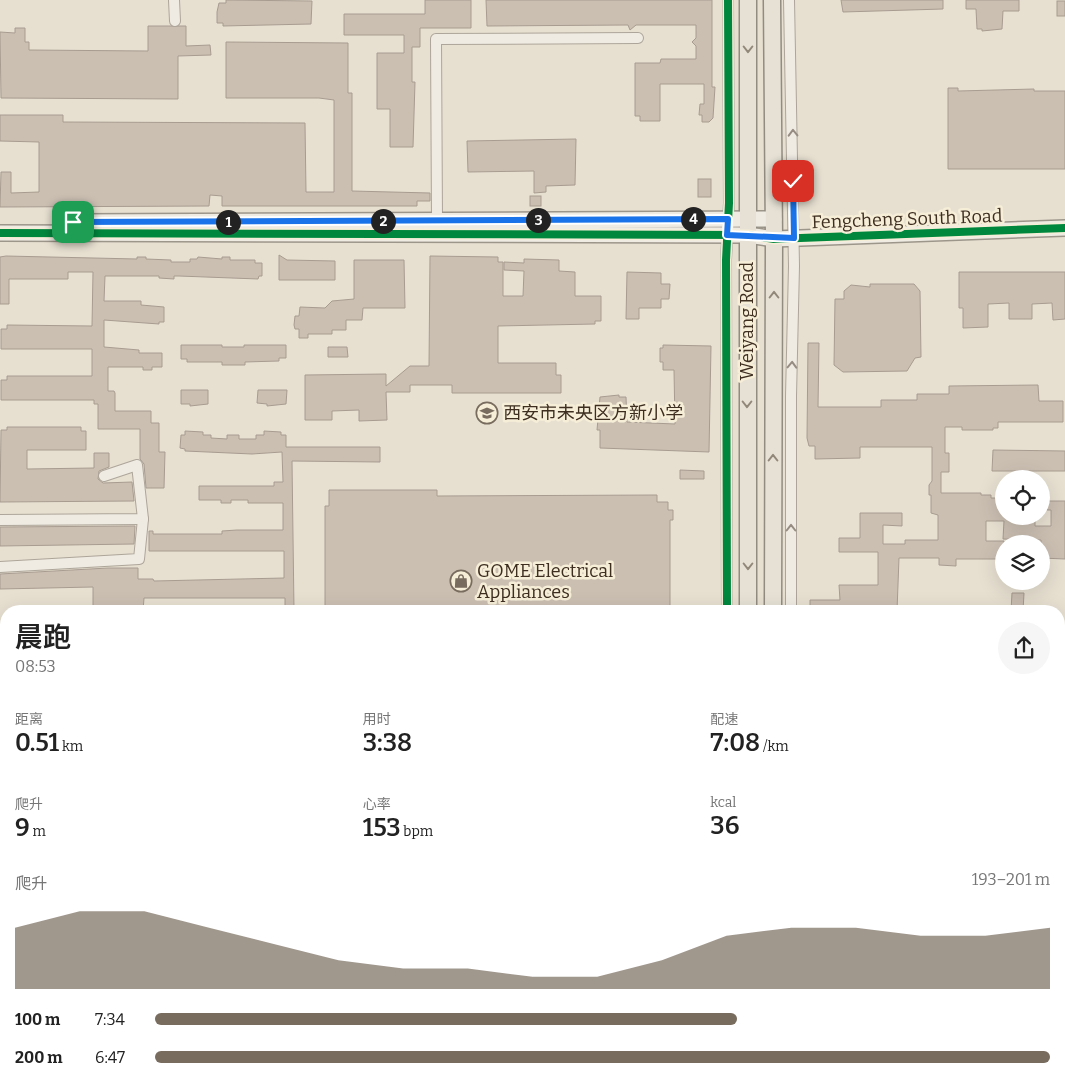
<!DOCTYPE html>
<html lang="zh">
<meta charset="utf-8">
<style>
body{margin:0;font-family:Bitter,"Noto Sans SC",serif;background:#f6f6f6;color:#222;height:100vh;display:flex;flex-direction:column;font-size:19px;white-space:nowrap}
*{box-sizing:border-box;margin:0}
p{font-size:16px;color:#767676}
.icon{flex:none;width:28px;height:28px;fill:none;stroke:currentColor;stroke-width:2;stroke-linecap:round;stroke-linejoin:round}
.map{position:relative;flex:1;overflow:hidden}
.details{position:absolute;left:0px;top:605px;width:1065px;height:480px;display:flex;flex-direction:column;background:#fff;border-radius:20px 20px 0 0;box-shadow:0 5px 20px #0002}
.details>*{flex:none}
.tools{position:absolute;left:995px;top:470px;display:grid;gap:10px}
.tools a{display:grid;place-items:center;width:55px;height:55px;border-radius:50%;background:#fff;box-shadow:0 5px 20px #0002;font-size:25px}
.pin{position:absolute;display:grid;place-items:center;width:42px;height:42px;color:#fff;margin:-21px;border-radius:10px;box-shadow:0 2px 8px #0006}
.km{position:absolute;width:25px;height:25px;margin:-12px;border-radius:50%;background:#222;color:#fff;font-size:14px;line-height:25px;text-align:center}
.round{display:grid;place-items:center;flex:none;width:52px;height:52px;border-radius:26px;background:#f6f6f6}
.summary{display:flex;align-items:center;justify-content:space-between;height:85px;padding:0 15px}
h1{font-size:28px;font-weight:600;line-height:38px}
.figures{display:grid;grid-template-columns:repeat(3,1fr);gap:8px;height:85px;padding:5px 15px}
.figures div{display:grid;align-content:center}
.figures b{font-size:25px;font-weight:600}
.figures small{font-size:14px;font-weight:400}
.figures p{font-size:14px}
.chart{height:140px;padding:10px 15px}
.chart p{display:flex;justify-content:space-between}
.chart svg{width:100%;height:90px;margin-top:5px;fill:#786c5e;opacity:.7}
ul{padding:0 15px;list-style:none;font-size:16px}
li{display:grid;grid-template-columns:80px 60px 1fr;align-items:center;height:38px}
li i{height:12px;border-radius:6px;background:#786c5e}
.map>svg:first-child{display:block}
.building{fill:#cbbfb2;stroke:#a89c90}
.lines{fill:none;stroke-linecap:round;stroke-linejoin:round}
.street-casing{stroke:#ada599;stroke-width:12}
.secondary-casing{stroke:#9c958a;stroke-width:18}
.primary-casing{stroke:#928b80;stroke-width:19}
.street{stroke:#efebe3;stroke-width:10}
.secondary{stroke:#efebe3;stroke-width:15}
.primary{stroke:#e6e1d4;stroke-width:16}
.cycleway-casing{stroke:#f7eed8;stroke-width:11}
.cycleway{stroke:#00873e;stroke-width:8}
.oneway{stroke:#92887a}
.oneway2{stroke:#968c82}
.route-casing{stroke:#fff;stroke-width:10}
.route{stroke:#1a73e8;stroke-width:6}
.labels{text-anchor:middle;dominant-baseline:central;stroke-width:5;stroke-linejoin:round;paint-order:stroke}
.street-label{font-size:18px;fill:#3d2e20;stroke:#f7eed8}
.poi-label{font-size:18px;fill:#3d2e20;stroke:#f7eed8;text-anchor:start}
</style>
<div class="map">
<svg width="1065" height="1085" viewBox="0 0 1065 1085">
<rect width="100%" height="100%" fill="#e7e0d1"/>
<g class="building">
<polygon points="226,0 312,1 311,24 223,26 223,23 217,23 217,12 219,3 226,3"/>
<polygon points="425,0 471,0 471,28 420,28 420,47 412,47 412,82 415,82 413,147 390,147 390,109 377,109 377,53 404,53 404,35 344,35 344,14 425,14"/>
<polygon points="486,0 712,0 712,87 715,87 713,118 709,122 702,122 702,115 699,115 700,104 704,104 704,84 660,84 660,121 640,121 640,116 635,116 635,63 660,63 661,59 696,59 696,46 692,42 696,38 696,25 636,25 630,30 628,25 487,26"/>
<polygon points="841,0 943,0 943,9 843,12"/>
<polygon points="966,0 1019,0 1019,11 1003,11 1002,29 982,31 982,29 977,29 976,9 966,9"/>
<rect x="1057" y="1" width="8" height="15"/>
<polygon points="148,26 186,26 186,46 210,45 211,55 178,56 178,99 1,98 0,32 15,33 15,28 25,28 25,42 29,42 29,50 148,51"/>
<polygon points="226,42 348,43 348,93 352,93 352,191 430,193 430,201 417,201 417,206 222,206 222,196 210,195 209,206 0,207 1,172 11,172 11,193 39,192 39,142 0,141 0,115 63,115 63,122 305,123 306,192 334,192 334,100 319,98 226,98"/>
<polygon points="948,88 958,88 958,91 1034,89 1034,91 1065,91 1065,169 948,169"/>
<polygon points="576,139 575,185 546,186 546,192 534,193 534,171 468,172 467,141"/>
<rect x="698" y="179" width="13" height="18"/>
<rect x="530" y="196" width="11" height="10"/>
<polygon points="279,255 287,260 335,261 335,280 279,280"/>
<polygon points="6,256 137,259 137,257 146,257 146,259 171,260 171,262 190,262 190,259 197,259 198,257 222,259 222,257 230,257 230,260 255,260 255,263 262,263 262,276 259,276 258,279 179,276 174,276 174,279 159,278 159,276 105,276 104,301 141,301 141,305 164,307 164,322 159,322 159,324 104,320 104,347 139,350 139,353 162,353 162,367 152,367 152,370 143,370 143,367 108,367 108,391 114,391 115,393 115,411 151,411 151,423 159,423 159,452 165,452 164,488 146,488 144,464 140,459 140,429 98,429 98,404 94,404 94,400 1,400 1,380 7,380 7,376 92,376 92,349 1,349 1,329 7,329 7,325 92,326 93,272 68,272 68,279 9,279 9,304 0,304 0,257"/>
<polygon points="430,256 498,257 498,262 503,262 503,296 523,296 524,271 504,270 504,262 524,263 524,259 559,260 559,271 575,272 575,296 601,296 601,321 595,321 595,324 498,326 498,363 556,363 556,375 561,375 561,393 452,393 452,385 410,385 410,392 386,392 387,420 359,421 359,410 332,411 332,420 305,420 305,375 386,374 386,386 410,366 429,366"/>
<polygon points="354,260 404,260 405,308 363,308 362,320 346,320 346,330 332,330 332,334 308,334 308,338 299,338 299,329 295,329 294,325 295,316 299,316 300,307 325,308 332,301 354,299"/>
<polygon points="627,272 661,273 661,284 670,284 669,299 661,299 661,308 639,308 639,319 626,319"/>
<polygon points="959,272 1065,272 1065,319 1053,320 1052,303 1032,304 1032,319 1009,319 1009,303 988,304 988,327 963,328 963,308 959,308"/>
<polygon points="870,284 914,284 920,291 921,357 915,358 907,371 843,372 834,365 835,299 844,299 844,291 851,285 870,287"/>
<polygon points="808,343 819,343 818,407 881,407 881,400 917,400 917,394 949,394 949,386 1038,385 1039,401 1063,401 1063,422 998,422 998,428 993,428 993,430 962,430 962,427 945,427 945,453 949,453 949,472 941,472 941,493 981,493 981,495 991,495 991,498 1004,498 1004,516 1035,516 1035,526 1051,526 1051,510 1047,510 1048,501 1065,501 1065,559 1041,558 1041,540 1003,539 1004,521 986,521 986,541 1004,541 1004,559 956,559 956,566 939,565 939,558 899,558 897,611 810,610 810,600 840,600 839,585 878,585 878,552 839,552 839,538 860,538 860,513 902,513 902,526 883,525 883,544 905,544 905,540 938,540 938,515 931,513 931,495 929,495 929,485 932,481 932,447 860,447 860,458 815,459 815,446 809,446 807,438"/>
<polygon points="181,345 222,345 222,347 244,347 244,345 286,345 286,358 279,358 279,361 245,362 245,365 222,365 222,362 187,362 187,359 181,359"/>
<polygon points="663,345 711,346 709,452 600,448 600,430 597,430 600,397 619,395 619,397 626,397 627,422 675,424 674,370 663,370 663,362 660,362 660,348 663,348"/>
<polygon points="328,347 347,347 348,357 328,357"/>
<polygon points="181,390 208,390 208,404 190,406 190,404 181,404"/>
<polygon points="258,390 287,390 286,404 267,406 267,404 257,403"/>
<polygon points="7,427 81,427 81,431 86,431 86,450 27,450 27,469 94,468 94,453 109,453 109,467 99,471 98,479 103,483 132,482 134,501 0,502 1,430 7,430"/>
<polygon points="185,431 203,432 203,435 211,435 211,438 227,439 227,435 239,435 239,439 256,439 256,435 264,435 264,431 281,432 281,435 286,435 286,447 380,447 380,462 292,461 294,611 285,611 285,598 144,598 143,611 93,611 93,587 0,589 0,574 108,568 138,568 138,579 153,579 154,581 284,578 284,551 149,551 149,531 153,531 153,534 222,534 222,531 237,530 283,530 283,503 248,503 248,500 231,500 231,503 221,503 221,500 199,500 199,486 274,486 274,482 283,482 282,452 252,454 185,451 185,449 180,448 181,435 185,435"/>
<polygon points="993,450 1065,451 1065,471 992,471"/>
<polygon points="680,470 704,471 704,479 680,479"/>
<polygon points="329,490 437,490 437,496 657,495 657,502 668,502 668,510 673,510 673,520 670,520 670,611 325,611 325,506 329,506"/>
<polygon points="135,526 134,544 0,546 0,527"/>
<polygon points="1012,593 1024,593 1023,611 1011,611"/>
</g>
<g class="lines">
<g class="street-casing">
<g id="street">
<polyline points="174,0 175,21"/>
<polyline points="789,0 794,266 791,396 791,611"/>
<polyline points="437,221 436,39 638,38"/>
<polyline points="0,520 143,519 137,465 104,476"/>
<polyline points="0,567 139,559 143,519"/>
<polyline points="727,611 726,260 729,203 728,0"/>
<polyline points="1059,983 1065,984"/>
<polyline points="419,1079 419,1085"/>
<polyline points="792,1079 792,1085"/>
<polyline points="728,1085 728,1079"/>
</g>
</g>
<g class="secondary-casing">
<g id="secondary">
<polyline points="81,222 774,219"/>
<polyline points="0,233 748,235 774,239 1065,228"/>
<polyline points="0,681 6,681"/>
<polyline points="1059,703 1065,703"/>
<polyline points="0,950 6,950"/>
<polyline points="0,970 6,970"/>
</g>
</g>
<g class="primary-casing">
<g id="primary">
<polyline points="748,0 748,611"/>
<polyline points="772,0 774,239 773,611"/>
<polyline points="748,1085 748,1079"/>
<polyline points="773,1085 773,1079"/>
</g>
</g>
<use href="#street" class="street"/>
<use href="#secondary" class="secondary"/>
<use href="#primary" class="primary"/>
<g class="cycleway-casing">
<g id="cycleway">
<polyline points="0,233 748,235 774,239 1065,228"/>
<polyline points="727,611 726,260 729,203 728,0"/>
</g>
</g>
<use href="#cycleway" class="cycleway"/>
</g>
<defs><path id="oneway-chevron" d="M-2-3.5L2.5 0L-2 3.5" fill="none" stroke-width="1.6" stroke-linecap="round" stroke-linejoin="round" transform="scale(1.25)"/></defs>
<g class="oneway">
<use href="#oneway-chevron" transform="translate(748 49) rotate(90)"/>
<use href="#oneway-chevron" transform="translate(774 295) rotate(-90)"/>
<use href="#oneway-chevron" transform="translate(747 404) rotate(90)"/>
<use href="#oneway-chevron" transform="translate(773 458) rotate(-90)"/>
<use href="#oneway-chevron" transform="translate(748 566) rotate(90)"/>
</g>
<g class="oneway2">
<use href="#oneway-chevron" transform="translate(793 133) rotate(-91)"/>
<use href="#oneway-chevron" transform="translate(792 365) rotate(-88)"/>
<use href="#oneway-chevron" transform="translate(791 528) rotate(-90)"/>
</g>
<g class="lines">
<g class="route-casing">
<polyline id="route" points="73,222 728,219 727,235 794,238 793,181"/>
</g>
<use href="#route" class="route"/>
</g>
<defs>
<g id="school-ring" transform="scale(1.125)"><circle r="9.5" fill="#f7eed8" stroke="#786c5e" stroke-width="1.5"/><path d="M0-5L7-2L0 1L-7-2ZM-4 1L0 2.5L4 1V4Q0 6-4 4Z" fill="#786c5e"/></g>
<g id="shop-ring" transform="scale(1.125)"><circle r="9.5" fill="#f7eed8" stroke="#786c5e" stroke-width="1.5"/><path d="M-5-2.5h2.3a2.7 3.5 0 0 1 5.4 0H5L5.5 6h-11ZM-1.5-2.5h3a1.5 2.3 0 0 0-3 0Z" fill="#786c5e"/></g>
</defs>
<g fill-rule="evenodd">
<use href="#school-ring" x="487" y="413"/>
<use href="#shop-ring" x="461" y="581"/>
</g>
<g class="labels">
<g class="street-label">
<text transform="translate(907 219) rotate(-2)">Fengcheng South Road</text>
<text transform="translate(747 321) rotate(-90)">Weiyang Road</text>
</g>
<g class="poi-label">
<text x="503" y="413">西安市未央区方新小学</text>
<text x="477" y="571">GOME Electrical<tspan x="477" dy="21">Appliances</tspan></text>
</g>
</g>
</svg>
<div class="tools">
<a><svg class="icon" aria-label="locate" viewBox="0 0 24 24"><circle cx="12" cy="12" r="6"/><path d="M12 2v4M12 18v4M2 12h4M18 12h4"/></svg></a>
<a><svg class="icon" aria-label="layers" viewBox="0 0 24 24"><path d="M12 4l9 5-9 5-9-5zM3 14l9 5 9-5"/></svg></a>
</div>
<div class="pin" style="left:73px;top:222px;background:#1e9e55"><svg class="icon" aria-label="arrive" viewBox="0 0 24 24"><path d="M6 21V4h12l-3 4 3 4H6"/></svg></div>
<div class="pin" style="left:793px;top:181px;background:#d93025"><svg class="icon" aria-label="check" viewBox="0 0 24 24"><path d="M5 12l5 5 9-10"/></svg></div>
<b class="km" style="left:228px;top:222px">1</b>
<b class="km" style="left:383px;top:221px">2</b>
<b class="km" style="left:538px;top:220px">3</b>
<b class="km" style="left:693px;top:219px">4</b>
<section class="details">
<div class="summary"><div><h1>晨跑</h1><p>08:53</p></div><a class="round"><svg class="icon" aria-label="share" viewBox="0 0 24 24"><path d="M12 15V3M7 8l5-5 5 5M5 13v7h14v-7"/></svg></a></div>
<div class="figures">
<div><p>距离</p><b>0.51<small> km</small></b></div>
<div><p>用时</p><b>3:38</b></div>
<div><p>配速</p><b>7:08<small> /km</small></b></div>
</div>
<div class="figures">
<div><p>爬升</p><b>9<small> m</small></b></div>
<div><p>心率</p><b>153<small> bpm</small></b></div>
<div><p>kcal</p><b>36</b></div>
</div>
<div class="chart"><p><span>爬升</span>193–201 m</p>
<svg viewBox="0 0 160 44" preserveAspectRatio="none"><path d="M0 44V14L10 6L20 6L30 14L40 22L50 30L60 34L70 34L80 38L90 38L100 30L110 18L120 14L130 14L140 18L150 18L160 14V44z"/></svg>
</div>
<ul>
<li><b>100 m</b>7:34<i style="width:65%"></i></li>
<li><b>200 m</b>6:47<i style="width:100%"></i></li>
</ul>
</section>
</div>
